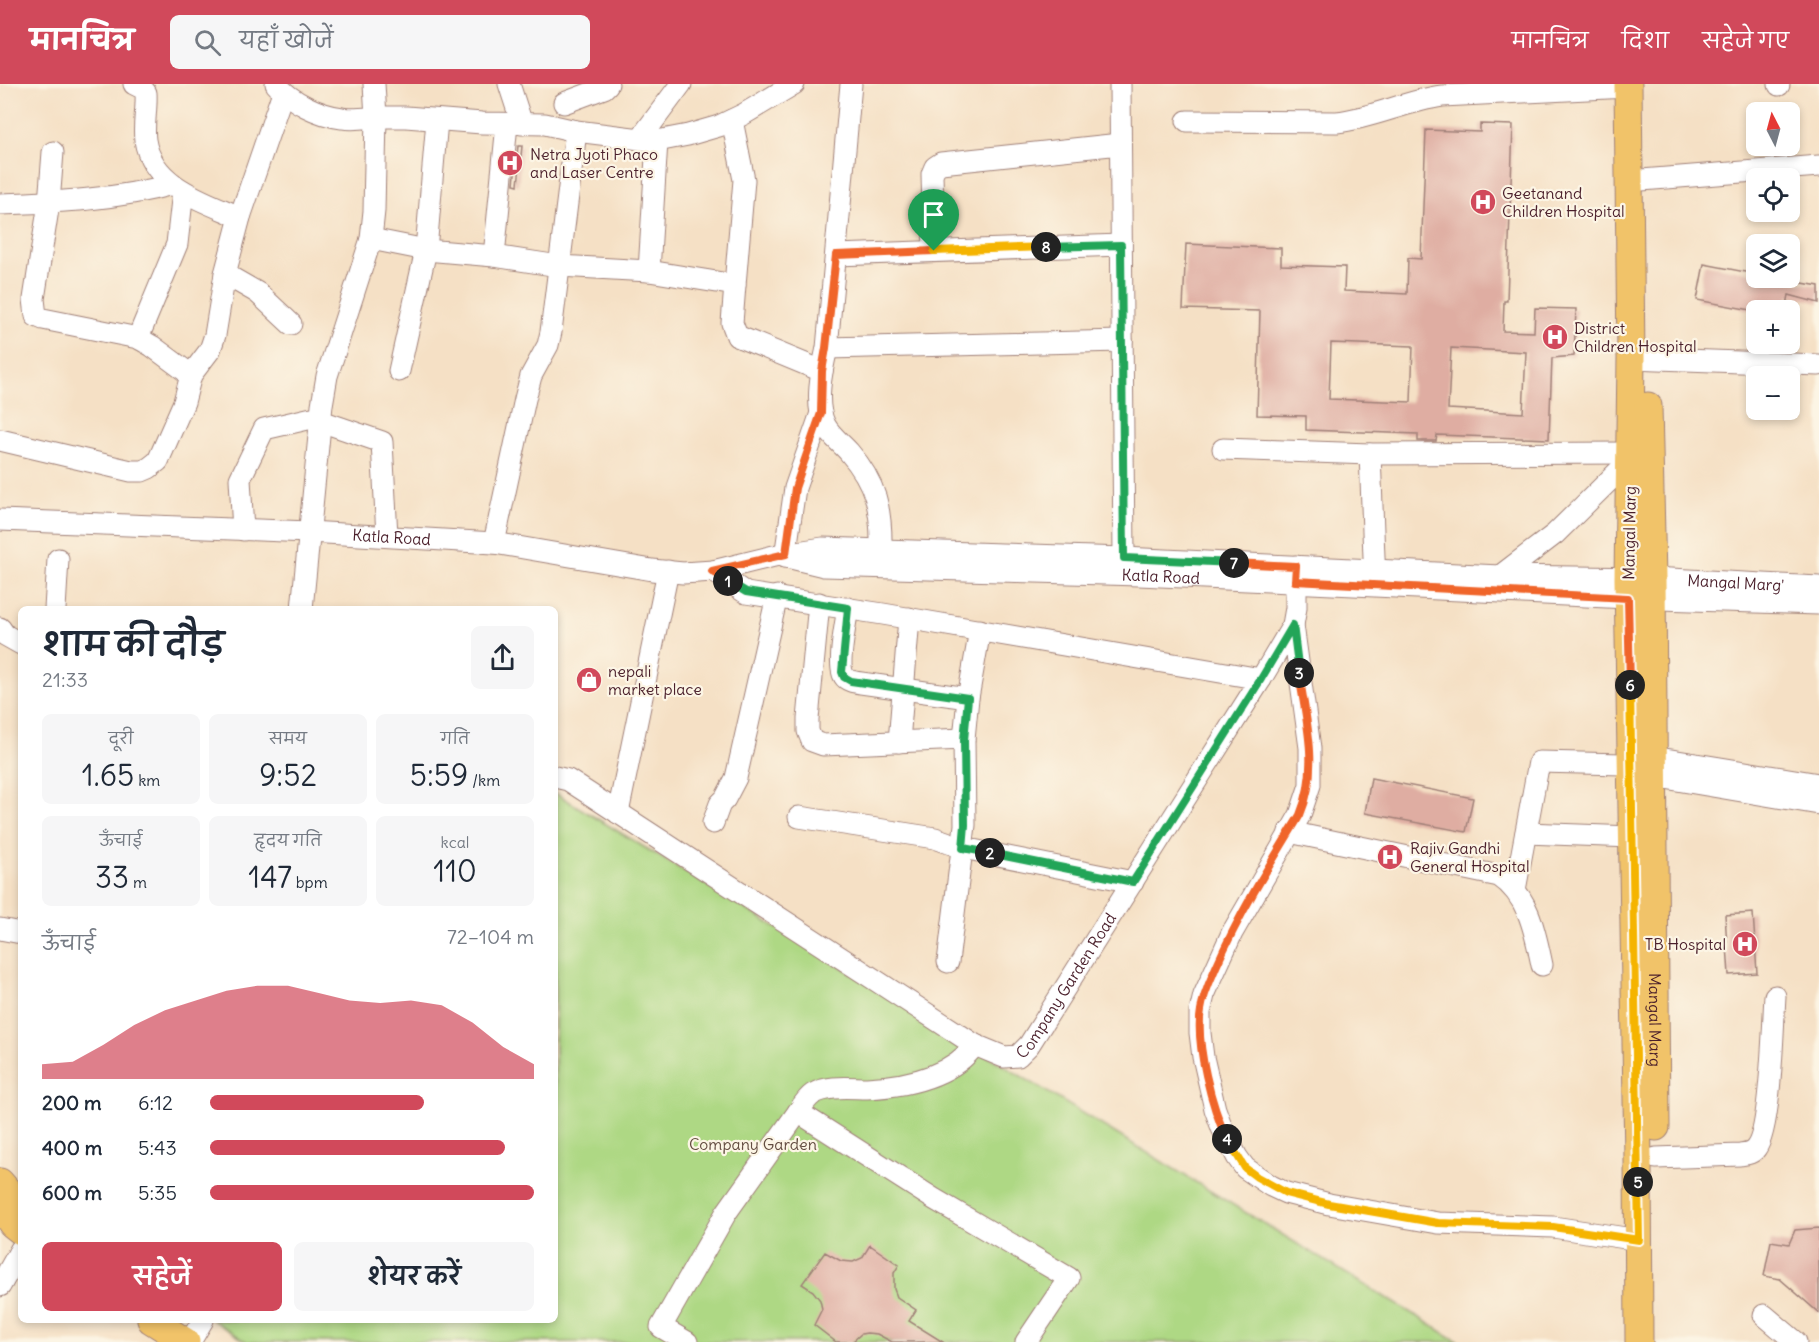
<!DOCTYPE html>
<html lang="hi">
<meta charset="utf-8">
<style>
body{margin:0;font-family:Delius,"Playpen Sans Deva",sans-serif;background:#f6f6f7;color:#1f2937;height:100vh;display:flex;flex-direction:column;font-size:22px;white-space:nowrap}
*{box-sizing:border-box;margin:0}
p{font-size:20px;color:#747a83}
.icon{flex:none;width:33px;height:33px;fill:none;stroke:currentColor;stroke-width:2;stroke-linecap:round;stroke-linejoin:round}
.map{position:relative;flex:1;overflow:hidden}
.drawer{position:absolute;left:18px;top:522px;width:540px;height:717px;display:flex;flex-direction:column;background:#fff;border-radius:9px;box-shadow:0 3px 9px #0003}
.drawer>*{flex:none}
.needle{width:39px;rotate:354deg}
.tools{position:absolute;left:1746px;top:18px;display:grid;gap:12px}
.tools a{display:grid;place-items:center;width:54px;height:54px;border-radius:9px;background:#fff;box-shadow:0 3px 9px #0003;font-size:30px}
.pin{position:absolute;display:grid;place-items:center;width:51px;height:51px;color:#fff;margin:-62px -26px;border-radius:50% 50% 50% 0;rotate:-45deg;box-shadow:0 0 6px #0007}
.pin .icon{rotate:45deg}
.km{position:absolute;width:30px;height:30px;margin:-15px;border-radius:50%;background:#222;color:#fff;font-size:16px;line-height:30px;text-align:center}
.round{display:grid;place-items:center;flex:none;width:63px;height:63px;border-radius:9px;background:#f6f6f7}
.overview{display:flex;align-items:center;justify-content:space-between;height:102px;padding:0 24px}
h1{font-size:33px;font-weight:600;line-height:45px}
.stats{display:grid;grid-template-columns:repeat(3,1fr);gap:9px;height:102px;padding:6px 24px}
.stats div{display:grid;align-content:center;border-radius:9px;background:#f6f6f7;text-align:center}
.stats b{font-size:30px;font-weight:600}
.stats small{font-size:16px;font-weight:400}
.stats p{font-size:16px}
.chart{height:168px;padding:12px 24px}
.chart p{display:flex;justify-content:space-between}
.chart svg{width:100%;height:108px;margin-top:6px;fill:#d1495b;opacity:.7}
.action{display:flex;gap:12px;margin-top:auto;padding:12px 24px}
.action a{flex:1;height:69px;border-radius:9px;background:#d1495b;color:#fff;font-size:24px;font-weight:600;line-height:69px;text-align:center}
.action a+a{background:#f6f6f7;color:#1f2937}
ul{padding:0 24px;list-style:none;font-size:20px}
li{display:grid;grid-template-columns:96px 72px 1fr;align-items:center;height:45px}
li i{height:15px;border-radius:8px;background:#d1495b}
header{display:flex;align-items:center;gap:36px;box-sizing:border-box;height:84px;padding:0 30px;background:#d1495b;color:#fff}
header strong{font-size:28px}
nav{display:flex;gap:33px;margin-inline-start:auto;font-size:21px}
.search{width:420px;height:54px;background:#f6f6f7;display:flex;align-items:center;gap:15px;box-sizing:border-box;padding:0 21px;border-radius:9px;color:#747a83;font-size:22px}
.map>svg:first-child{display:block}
.green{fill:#aed884;stroke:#7c7c58;stroke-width:1.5}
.building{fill:#dfada2;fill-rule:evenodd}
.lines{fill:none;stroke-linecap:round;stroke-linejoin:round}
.minor-casing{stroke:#a08078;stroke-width:23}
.major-casing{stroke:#a08078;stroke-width:29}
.minor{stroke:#fff;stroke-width:21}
.major{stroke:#f1c369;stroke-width:27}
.split-1-casing{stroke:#fff;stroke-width:12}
.split-2-casing{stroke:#fff;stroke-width:12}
.split-3-casing{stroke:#fff;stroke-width:12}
.split-4-casing{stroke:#fff;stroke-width:12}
.split-5-casing{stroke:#fff;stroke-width:12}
.split-6-casing{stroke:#fff;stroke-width:12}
.split-7-casing{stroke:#fff;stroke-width:12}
.split-8-casing{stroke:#fff;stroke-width:12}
.split-9-casing{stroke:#fff;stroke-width:12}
.split-1{stroke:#f0652b;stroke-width:8}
.split-2{stroke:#22a559;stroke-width:8}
.split-3{stroke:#22a559;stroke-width:8}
.split-4{stroke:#f0652b;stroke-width:8}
.split-5{stroke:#f5b400;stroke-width:8}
.split-6{stroke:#f5b400;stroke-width:8}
.split-7{stroke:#f0652b;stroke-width:8}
.split-8{stroke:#22a559;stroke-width:8}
.split-9{stroke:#f5b400;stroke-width:8}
.labels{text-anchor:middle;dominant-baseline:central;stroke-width:4.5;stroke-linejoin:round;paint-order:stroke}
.poi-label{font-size:16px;fill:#4a1f2b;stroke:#fcf5e5;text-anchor:start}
.street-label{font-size:16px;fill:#4a1f2b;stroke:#fcf5e5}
.park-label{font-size:16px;fill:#634d41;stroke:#fcf5e5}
</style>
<header>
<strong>मानचित्र</strong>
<div class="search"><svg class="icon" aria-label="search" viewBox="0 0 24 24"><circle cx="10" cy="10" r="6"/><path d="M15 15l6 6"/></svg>यहाँ खोजें</div>
<nav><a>मानचित्र</a><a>दिशा</a><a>सहेजे गए</a></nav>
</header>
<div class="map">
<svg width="1819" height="1258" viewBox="0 0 1819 1258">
<rect width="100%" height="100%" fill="#fcf5e5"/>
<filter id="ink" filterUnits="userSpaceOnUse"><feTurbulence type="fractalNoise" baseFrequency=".0167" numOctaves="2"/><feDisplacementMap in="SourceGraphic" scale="12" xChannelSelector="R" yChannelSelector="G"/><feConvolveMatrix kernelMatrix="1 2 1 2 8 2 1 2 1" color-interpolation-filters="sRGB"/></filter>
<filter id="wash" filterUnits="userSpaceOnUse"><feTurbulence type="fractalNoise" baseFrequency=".008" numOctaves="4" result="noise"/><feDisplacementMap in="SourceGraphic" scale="24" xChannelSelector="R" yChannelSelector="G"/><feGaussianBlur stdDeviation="1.35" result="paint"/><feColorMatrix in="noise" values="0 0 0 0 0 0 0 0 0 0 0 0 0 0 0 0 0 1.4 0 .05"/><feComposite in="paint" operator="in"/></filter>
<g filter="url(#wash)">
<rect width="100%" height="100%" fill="#f5e0c5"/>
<polygon class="green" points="555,709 1459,1258 247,1258 212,1236 555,1236"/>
<g id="blocks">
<g class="building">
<path d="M1480,40L1513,41L1507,217H1504L1503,247L1534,248L1535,224L1576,225L1574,272L1552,274L1549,355L1437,351L1436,357H1418V350L1306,346V332L1257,331L1260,227L1183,225L1186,160L1281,164V181L1345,183L1344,207L1407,210L1408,174L1421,175L1426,46L1480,48ZM1331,259L1413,262L1411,318L1329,315ZM1451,264L1526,268L1523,329L1448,325Z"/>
<polygon points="518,62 522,62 518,101 514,100"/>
<polygon points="1704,180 1756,190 1756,194 1774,194 1819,202 1819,219 1789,211 1786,226 1751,226 1697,216"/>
<polygon points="1371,694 1473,714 1466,748 1365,729"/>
<polygon points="1753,829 1757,889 1729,891 1725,831"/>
<polygon points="1819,1144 1819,1229 1780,1195 1764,1192 1771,1157 1789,1160 1795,1146"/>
<polygon points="870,1161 899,1181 894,1189 894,1205 897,1213 916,1226 909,1237 943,1258 892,1258 877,1250 867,1249 861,1250 852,1258 836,1258 814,1241 822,1225 820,1216 813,1207 802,1200 825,1168 841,1177 853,1178 862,1174"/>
</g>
</g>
</g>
<g filter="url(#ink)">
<use href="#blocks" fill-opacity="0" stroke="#a08078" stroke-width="1.5"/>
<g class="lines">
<g class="minor-casing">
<g id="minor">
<path d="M134,0L142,4L146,9C147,25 143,41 145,56C152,102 204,117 240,133"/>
<path d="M276,0C291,18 319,31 342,34C353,36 365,34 376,33L374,0"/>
<polyline points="509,0 522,40"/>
<path d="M851,0L827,264C822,286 814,319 825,341C830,351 842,360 849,368C876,399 882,426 881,466"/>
<polyline points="1120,0 1124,474"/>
<polyline points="1779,1 1779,0"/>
<polyline points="564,19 604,4 608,0"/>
<polyline points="732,36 744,96 735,201"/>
<path d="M1187,37L1337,38C1373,34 1406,17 1442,12L1628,3"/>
<polyline points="640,55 681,0"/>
<polyline points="53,68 49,119 34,215 36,232 43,235 138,254 152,262 191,291"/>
<polyline points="1629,97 1819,82"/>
<path d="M0,120C58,118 116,116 173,100"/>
<polyline points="371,155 426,166 494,172 559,182 649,187 735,201 732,239 737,252 822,287"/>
<polyline points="934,167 932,90 935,83 941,79 1120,60"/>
<polyline points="836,171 1121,161"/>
<polyline points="494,172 507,40"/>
<polyline points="649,187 657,57"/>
<polyline points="225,190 258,209 291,240"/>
<polyline points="138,254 177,160 183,107"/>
<polyline points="827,264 1122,257"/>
<polyline points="1631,274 1819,281"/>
<polyline points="399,287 426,166 437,36"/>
<polyline points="0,356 131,387 142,387 149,384 158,377 184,318 191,291 210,266 215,251 225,190 240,133 283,8"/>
<polyline points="1223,365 1370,370 1630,369"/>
<polyline points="1370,370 1375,499"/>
<path id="s1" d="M0,436L309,448L494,459L652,486L683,489L713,487L778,471L823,464L1124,474L1500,492L1652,494L1819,503"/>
<polyline points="243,446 240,395 264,345 312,334 382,358 387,452"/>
<polyline points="494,459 525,315 531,292 548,261 551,248 576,47"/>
<polyline points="785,473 795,404 821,329"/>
<path id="s2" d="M787,473L824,482L1139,491L1628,514L1819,520"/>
<polyline points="713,487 746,509 883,530 1261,595"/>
<polyline points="1500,492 1555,450 1630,376"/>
<polyline points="819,519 808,635 808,647 812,657 823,661 964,655"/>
<path d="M848,524C846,537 837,582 844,592C847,597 854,598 861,599L968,614"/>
<polyline points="55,525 58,475"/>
<polyline points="302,525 322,321 327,292 371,155 374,127 376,33 406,33 482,39 545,40 576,47 657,57 688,51 719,42 744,30 794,0"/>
<polyline points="1293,541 1310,664 1310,701 1300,731 1232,849 1204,911 1200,928 1200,949 1203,973 1215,1025 1222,1044 1237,1073 1245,1084 1271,1102 1286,1109 1329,1120 1438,1139 1553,1143 1639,1156"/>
<polyline points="0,544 5,551 21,560"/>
<polyline points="899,658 909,534"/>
<polyline points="1653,673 1819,700"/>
<polyline points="1653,692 1819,720"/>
<path id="s3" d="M555,693L568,696L975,961L1004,973L1018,972L1029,961L1261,595L1293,541L1296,524V482"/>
<polyline points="618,729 668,487"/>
<polyline points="799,733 935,754 963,764 1133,798"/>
<polyline points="713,739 720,720 725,715 736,694 777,512"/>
<path d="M1289,748L1499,792C1529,812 1535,848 1542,881"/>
<polyline points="1526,749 1632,753"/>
<polyline points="1515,806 1539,678 1623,680"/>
<polyline points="0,845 21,849"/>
<polyline points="948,878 965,741 964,655 968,614 980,546"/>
<path d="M798,1028C802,1022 807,1014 813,1010C828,1001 850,1004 867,1004C906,1002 951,993 975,961"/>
<path d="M1656,1074L1740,1071C1746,1070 1752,1070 1756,1064C1771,1045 1773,941 1775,912"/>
<polyline points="0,1202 21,1165"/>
<polyline points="1764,1231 1796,1258"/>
<polyline points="190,1258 203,1236"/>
<polyline points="687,1258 661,1243 726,1129 798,1028 934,1115 1069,1194 1026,1258"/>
</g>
</g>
<g class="major-casing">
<g id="major">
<polyline points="1628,0 1631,274 1628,495 1638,1074 1639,1258"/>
<path id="s4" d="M1648,322L1652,494L1656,1043"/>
<polyline points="0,1098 21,1122"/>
<polyline points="0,1123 12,1140 21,1147"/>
<polyline points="151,1236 186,1258"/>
</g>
</g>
<use href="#minor" class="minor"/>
<use href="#major" class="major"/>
</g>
</g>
<g class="lines" filter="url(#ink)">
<g class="split-1-casing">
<polyline id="split-1" points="728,497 712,487 786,470 795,404 821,329 822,287 826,264 836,171 934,167"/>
</g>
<g class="split-2-casing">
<polyline id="split-2" points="728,497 746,508 848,524 842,588 844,593 851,597 968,614 964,656 965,741 963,764 990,769"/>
</g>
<g class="split-3-casing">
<polyline id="split-3" points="990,769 1133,798 1261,595 1293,541 1299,589"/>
</g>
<g class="split-4-casing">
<path id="split-4" d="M1227,1055C1212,1024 1195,960 1201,926C1203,911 1210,897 1216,883C1239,830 1270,780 1300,731C1320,683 1306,638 1299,589"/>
</g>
<g class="split-5-casing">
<polyline id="split-5" points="1227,1055 1245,1084 1257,1093 1286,1109 1329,1120 1438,1139 1553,1143 1639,1156 1638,1098"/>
</g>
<g class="split-6-casing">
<polyline id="split-6" points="1630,601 1638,1098"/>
</g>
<g class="split-7-casing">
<polyline id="split-7" points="1234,479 1296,482 1295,497 1628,514 1630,601"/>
</g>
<g class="split-8-casing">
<polyline id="split-8" points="1046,163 1121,161 1124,474 1234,479"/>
</g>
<g class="split-9-casing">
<polyline id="split-9" points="934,167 1046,163"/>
</g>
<use href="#split-1" class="split-1"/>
<use href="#split-2" class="split-2"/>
<use href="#split-3" class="split-3"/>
<use href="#split-4" class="split-4"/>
<use href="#split-5" class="split-5"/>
<use href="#split-6" class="split-6"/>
<use href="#split-7" class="split-7"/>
<use href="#split-8" class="split-8"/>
<use href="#split-9" class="split-9"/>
</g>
<defs>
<g id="hospital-disc" transform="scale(1.35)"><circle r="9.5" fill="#d1495b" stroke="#fcf5e5"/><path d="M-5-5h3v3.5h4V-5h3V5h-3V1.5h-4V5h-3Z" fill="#fff"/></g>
<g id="shop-disc" transform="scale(1.35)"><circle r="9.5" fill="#d1495b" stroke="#fcf5e5"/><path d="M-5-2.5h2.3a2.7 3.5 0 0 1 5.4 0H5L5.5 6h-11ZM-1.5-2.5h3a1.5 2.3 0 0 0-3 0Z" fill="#fff"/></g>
</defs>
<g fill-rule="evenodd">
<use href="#hospital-disc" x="510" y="79"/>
<use href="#hospital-disc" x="1483" y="118"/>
<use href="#hospital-disc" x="1555" y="253"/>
<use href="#shop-disc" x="589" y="596"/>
<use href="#hospital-disc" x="1390" y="773"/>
<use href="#hospital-disc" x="1745" y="860"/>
</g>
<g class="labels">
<g class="poi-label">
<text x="530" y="70">Netra Jyoti Phaco<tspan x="530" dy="18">and Laser Centre</tspan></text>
<text x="1502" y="109">Geetanand<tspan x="1502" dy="18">Children Hospital</tspan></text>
<text x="1574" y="244">District<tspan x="1574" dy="18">Children Hospital</tspan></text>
<text x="608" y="587">nepali<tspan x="608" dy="18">market place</tspan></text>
<text x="1410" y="764">Rajiv Gandhi<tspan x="1410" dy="18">General Hospital</tspan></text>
<text x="1726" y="860" text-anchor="end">TB Hospital</text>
</g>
<g class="street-label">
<text transform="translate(1629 449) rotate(-89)">Mangal Marg</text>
<text stroke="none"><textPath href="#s1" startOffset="392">Katla Road</textPath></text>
<text stroke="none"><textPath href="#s2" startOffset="375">Katla Road</textPath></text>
<text stroke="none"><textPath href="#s1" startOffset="1742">Mangal Marg'</textPath></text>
<text stroke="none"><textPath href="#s3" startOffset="630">Company Garden Road</textPath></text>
<text stroke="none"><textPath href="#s4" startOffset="614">Mangal Marg</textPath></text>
</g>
<g class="park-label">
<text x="753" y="1060">Company Garden</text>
</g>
</g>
</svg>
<div class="tools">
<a><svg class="needle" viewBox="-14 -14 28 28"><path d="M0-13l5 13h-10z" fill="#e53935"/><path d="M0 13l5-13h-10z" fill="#747a83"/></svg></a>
<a><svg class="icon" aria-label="locate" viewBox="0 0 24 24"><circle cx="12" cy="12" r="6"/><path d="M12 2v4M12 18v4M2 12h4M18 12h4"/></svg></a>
<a><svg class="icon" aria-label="layers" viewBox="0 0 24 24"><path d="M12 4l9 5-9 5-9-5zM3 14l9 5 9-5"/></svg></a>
<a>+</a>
<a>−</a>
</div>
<div class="pin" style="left:934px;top:167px;background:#1e9e55"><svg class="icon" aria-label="arrive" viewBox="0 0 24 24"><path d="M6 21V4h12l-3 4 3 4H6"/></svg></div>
<b class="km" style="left:728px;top:497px">1</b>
<b class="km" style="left:990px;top:769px">2</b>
<b class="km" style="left:1299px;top:589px">3</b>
<b class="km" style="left:1227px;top:1055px">4</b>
<b class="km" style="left:1638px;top:1098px">5</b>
<b class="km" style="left:1630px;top:601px">6</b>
<b class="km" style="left:1234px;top:479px">7</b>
<b class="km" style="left:1046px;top:163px">8</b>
<section class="drawer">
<div class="overview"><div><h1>शाम की दौड़</h1><p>21:33</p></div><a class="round"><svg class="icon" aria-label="share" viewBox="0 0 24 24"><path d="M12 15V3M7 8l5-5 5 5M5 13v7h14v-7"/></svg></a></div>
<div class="stats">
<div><p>दूरी</p><b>1.65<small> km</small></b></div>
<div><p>समय</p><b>9:52</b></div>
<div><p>गति</p><b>5:59<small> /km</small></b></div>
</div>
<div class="stats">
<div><p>ऊँचाई</p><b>33<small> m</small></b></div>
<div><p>हृदय गति</p><b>147<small> bpm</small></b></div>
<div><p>kcal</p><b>110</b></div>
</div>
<div class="chart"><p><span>ऊँचाई</span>72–104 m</p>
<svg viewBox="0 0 160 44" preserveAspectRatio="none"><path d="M0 44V38L10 37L20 30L30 22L40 16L50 12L60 8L70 6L80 6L90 9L100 12L110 13L120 12L130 14L140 21L150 31L160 38V44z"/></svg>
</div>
<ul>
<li><b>200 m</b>6:12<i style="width:66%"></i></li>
<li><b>400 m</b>5:43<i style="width:91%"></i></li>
<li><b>600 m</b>5:35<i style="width:100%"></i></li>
</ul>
<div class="action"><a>सहेजें</a><a>शेयर करें</a></div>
</section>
</div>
